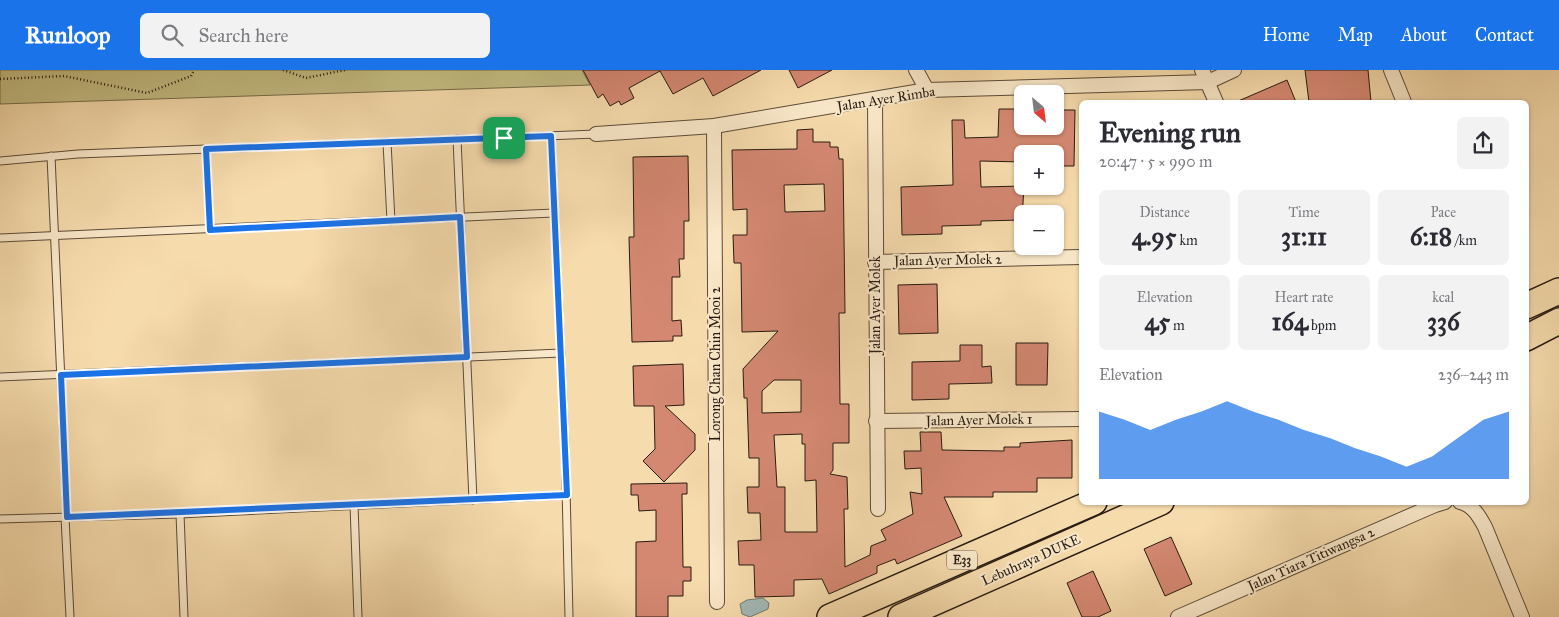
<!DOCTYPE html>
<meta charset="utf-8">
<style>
body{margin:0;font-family:"IM FELL Great Primer",serif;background:#f2f2f3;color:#2b2b33;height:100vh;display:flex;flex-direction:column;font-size:19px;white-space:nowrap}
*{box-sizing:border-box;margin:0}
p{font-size:16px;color:#7c7c81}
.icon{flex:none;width:28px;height:28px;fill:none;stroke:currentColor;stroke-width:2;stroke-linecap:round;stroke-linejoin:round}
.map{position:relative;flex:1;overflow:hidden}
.details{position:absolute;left:1079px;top:30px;width:450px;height:405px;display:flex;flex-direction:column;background:#fff;border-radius:8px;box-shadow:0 1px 4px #0004}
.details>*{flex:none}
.needle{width:32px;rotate:152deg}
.fabs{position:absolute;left:1014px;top:15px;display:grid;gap:10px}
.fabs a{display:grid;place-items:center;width:50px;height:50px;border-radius:8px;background:#fff;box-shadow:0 1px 4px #0004;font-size:25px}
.pin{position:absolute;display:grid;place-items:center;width:42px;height:42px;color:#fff;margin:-21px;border-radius:10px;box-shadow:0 2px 8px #0006}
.round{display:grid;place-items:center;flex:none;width:52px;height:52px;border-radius:8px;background:#f2f2f3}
.summary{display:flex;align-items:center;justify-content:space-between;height:85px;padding:0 20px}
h1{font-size:28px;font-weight:700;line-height:38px}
.stats{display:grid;grid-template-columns:repeat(3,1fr);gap:8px;height:85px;padding:5px 20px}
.stats div{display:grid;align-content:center;border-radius:8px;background:#f2f2f3;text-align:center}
.stats b{font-size:25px;font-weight:700}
.stats small{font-size:14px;font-weight:400}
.stats p{font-size:14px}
.chart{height:140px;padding:10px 20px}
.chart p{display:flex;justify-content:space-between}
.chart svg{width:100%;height:90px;margin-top:5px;fill:#1a73e8;opacity:.7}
header{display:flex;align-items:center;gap:30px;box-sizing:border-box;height:70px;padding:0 25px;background:#1a73e8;color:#fff}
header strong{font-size:24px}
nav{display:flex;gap:28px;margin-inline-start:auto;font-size:18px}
.search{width:350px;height:45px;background:#f2f2f3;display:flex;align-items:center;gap:12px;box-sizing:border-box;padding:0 18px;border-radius:8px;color:#7c7c81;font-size:19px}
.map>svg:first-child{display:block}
.green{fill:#c4be84;stroke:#766c4b}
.water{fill:#a1b8b5;stroke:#717974}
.building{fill:#d48872;stroke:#281b12;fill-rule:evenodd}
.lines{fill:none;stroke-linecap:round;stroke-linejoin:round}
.service-casing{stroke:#5c4b38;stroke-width:9}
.minor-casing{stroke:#5c4b38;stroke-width:16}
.motorway-casing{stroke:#281b12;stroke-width:28}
.path{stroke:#281b12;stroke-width:2.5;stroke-dasharray:1 2.5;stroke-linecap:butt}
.service{stroke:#f9e8c9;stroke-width:7}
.minor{stroke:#f9e8c9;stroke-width:14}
.motorway{stroke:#f6dbac;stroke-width:25}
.route-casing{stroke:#fff;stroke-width:10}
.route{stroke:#1a73e8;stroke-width:6}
.labels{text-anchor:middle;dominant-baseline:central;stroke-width:4;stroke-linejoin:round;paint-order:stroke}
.shield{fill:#f9e8c9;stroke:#675849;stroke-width:1}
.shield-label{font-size:12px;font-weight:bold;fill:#281b12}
.street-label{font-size:14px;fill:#281b12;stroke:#f9e8c9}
</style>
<header>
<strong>Runloop</strong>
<div class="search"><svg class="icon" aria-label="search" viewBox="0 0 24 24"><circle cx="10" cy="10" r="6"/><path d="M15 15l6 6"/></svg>Search here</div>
<nav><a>Home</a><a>Map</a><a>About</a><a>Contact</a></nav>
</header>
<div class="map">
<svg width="1559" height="547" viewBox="0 0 1559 547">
<rect width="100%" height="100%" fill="#f6dbac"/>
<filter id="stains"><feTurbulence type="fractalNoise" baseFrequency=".004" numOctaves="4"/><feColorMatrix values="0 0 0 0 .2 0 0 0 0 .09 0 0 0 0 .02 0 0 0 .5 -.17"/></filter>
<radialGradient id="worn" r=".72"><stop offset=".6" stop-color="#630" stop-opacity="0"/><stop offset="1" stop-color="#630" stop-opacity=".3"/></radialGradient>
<polygon class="green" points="0,0 582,0 590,15 0,34"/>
<polygon class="water" points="763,528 769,533 768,539 750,547 742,544 740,534 747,530"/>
<g class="building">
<polygon points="583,0 761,0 713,26 703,8 673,24 660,1 629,18 634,28 621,35 619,31 610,36 603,24 598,28"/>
<polygon points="789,0 832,0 798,18"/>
<polygon points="1305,0 1368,0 1371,32 1309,32"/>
<polygon points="1287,10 1296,32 1236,32"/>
<polygon points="999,39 1022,39 1022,56 1055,56 1055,40 1075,40 1074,96 1055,96 1055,84 1022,84 1022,92 980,91 981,117 1024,116 1022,150 981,151 981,155 942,156 942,164 902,165 901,117 953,115 952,50 964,50 965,68 998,67"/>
<path d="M813,59V72H830V77H838L839,89H843L845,243H839L840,334H849V373H833V400L830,404L847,407L848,439H844L845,497L870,485L871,476L886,470L881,460L913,444L910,422L922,424L921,398L905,399L904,381H921L920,362H941L942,380L1004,381V377H1020V373L1072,370V408H1037V422H993V427H944L962,466L897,494L895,489L877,496V503L829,524L822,509L794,510V526L755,527L754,495H739L738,471L761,470L760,443H748L747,417H759V388H749L747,328H744L743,299L778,261L742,262L741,193H734L733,165H747V139L733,140L732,80L797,79V60ZM824,114L825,141L785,142L784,115ZM774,310H801V342L762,343V321ZM802,364V374H805V411L816,410L817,462H785V417H777L774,365Z"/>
<polygon points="688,86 689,151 684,151 684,189 679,189 680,207 672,207 672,251 681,250 682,266 673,266 673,271 632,272 629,167 634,167 633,87"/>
<polygon points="937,214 938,263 899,264 898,215"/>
<polygon points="1016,273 1048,273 1047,315 1016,315"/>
<polygon points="960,275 982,275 982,297 991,296 992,313 949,314 949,329 912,330 912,292 960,291"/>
<polygon points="683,294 684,335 665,336 695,364 695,380 664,412 643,391 655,379 654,336 634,336 633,296"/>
<polygon points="687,413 687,424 682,424 683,497 691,497 691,511 683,511 683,526 668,526 668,547 636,547 636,472 656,471 656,440 639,441 638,425 631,425 631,414"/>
<polygon points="1171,467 1192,514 1165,526 1144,479"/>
<polygon points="1093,501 1111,541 1098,547 1082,547 1067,513"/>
</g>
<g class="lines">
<g class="service-casing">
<g id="service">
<polyline points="551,66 565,373 569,547"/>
<polyline points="457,69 473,430"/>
<polyline points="387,72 391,151"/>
<polyline points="206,79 210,160"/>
<polyline points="51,86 67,447"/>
<polyline points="0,91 78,84 596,64"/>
<polyline points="0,168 554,143"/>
<polyline points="0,307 561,283"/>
<polyline points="354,435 358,547"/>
<polyline points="180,444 184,547"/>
<polyline points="65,447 70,547"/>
<polyline points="0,449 180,444 567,425"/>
</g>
</g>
<g class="minor-casing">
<g id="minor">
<polyline points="916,0 927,20"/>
<polyline points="1202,0 1216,32"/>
<polyline points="1391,0 1404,32"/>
<polyline points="875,31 878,439"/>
<polyline points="714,56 717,532"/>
<polyline points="596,64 714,56 927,20 1208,12 1234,0"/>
<polyline points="875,192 1081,187"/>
<polyline points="876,351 1081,349"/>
<path d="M1460,432C1473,435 1479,446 1485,457L1522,547"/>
<polyline points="1178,547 1435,435 1445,432"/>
</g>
</g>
<g class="motorway-casing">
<g id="motorway">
<polyline points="1526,236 1559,221"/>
<polyline points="1526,268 1559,251"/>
<polyline points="830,547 1094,432"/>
<polyline points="901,547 1161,432"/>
</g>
</g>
<g class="path">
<polyline points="283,0 306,8 345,0"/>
<polyline points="0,9 64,6 147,23 191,6 194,0"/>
</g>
<use href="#service" class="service"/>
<use href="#minor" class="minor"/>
<use href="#motorway" class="motorway"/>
</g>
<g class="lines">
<g class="route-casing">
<polygon id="route" points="551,66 567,425 67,447 61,305 467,287 460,147 210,160 206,79"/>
</g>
<use href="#route" class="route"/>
</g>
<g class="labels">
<rect class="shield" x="947" y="480.5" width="30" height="19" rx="4"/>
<g class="shield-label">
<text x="962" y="490">E33</text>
</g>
<g class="street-label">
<text transform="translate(886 29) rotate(-9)">Jalan Ayer Rimba</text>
<text transform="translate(948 190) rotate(-1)">Jalan Ayer Molek 2</text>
<text transform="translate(875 235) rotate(-90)">Jalan Ayer Molek</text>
<text transform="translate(715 294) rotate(-90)">Lorong Chan Chin Mooi 2</text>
<text transform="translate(979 350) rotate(-1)">Jalan Ayer Molek 1</text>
<text transform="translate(1311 489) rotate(-24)">Jalan Tiara Titiwangsa 2</text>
<text transform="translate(1031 490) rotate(-24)">Lebuhraya DUKE</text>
</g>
</g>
<rect width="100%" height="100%" filter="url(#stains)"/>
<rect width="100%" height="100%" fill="url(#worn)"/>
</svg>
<div class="fabs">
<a><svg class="needle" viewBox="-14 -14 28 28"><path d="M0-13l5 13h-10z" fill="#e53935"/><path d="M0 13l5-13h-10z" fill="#7c7c81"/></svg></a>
<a>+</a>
<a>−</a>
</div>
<div class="pin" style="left:504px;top:68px;background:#1e9e55"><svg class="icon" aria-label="arrive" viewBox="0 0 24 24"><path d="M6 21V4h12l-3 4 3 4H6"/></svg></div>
<section class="details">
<div class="summary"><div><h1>Evening run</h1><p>20:47 · 5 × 990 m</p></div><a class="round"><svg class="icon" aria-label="share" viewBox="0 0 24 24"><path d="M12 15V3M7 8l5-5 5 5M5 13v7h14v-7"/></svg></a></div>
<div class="stats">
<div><p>Distance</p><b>4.95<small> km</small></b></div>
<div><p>Time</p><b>31:11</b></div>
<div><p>Pace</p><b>6:18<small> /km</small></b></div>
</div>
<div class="stats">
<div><p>Elevation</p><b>45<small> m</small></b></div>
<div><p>Heart rate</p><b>164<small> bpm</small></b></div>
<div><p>kcal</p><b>336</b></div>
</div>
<div class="chart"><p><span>Elevation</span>236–243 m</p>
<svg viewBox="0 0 160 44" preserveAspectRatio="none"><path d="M0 44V11L10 15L20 20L30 15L40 11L50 6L60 11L70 15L80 20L90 24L100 29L110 33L120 38L130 33L140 24L150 15L160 11V44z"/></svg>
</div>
</section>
</div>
